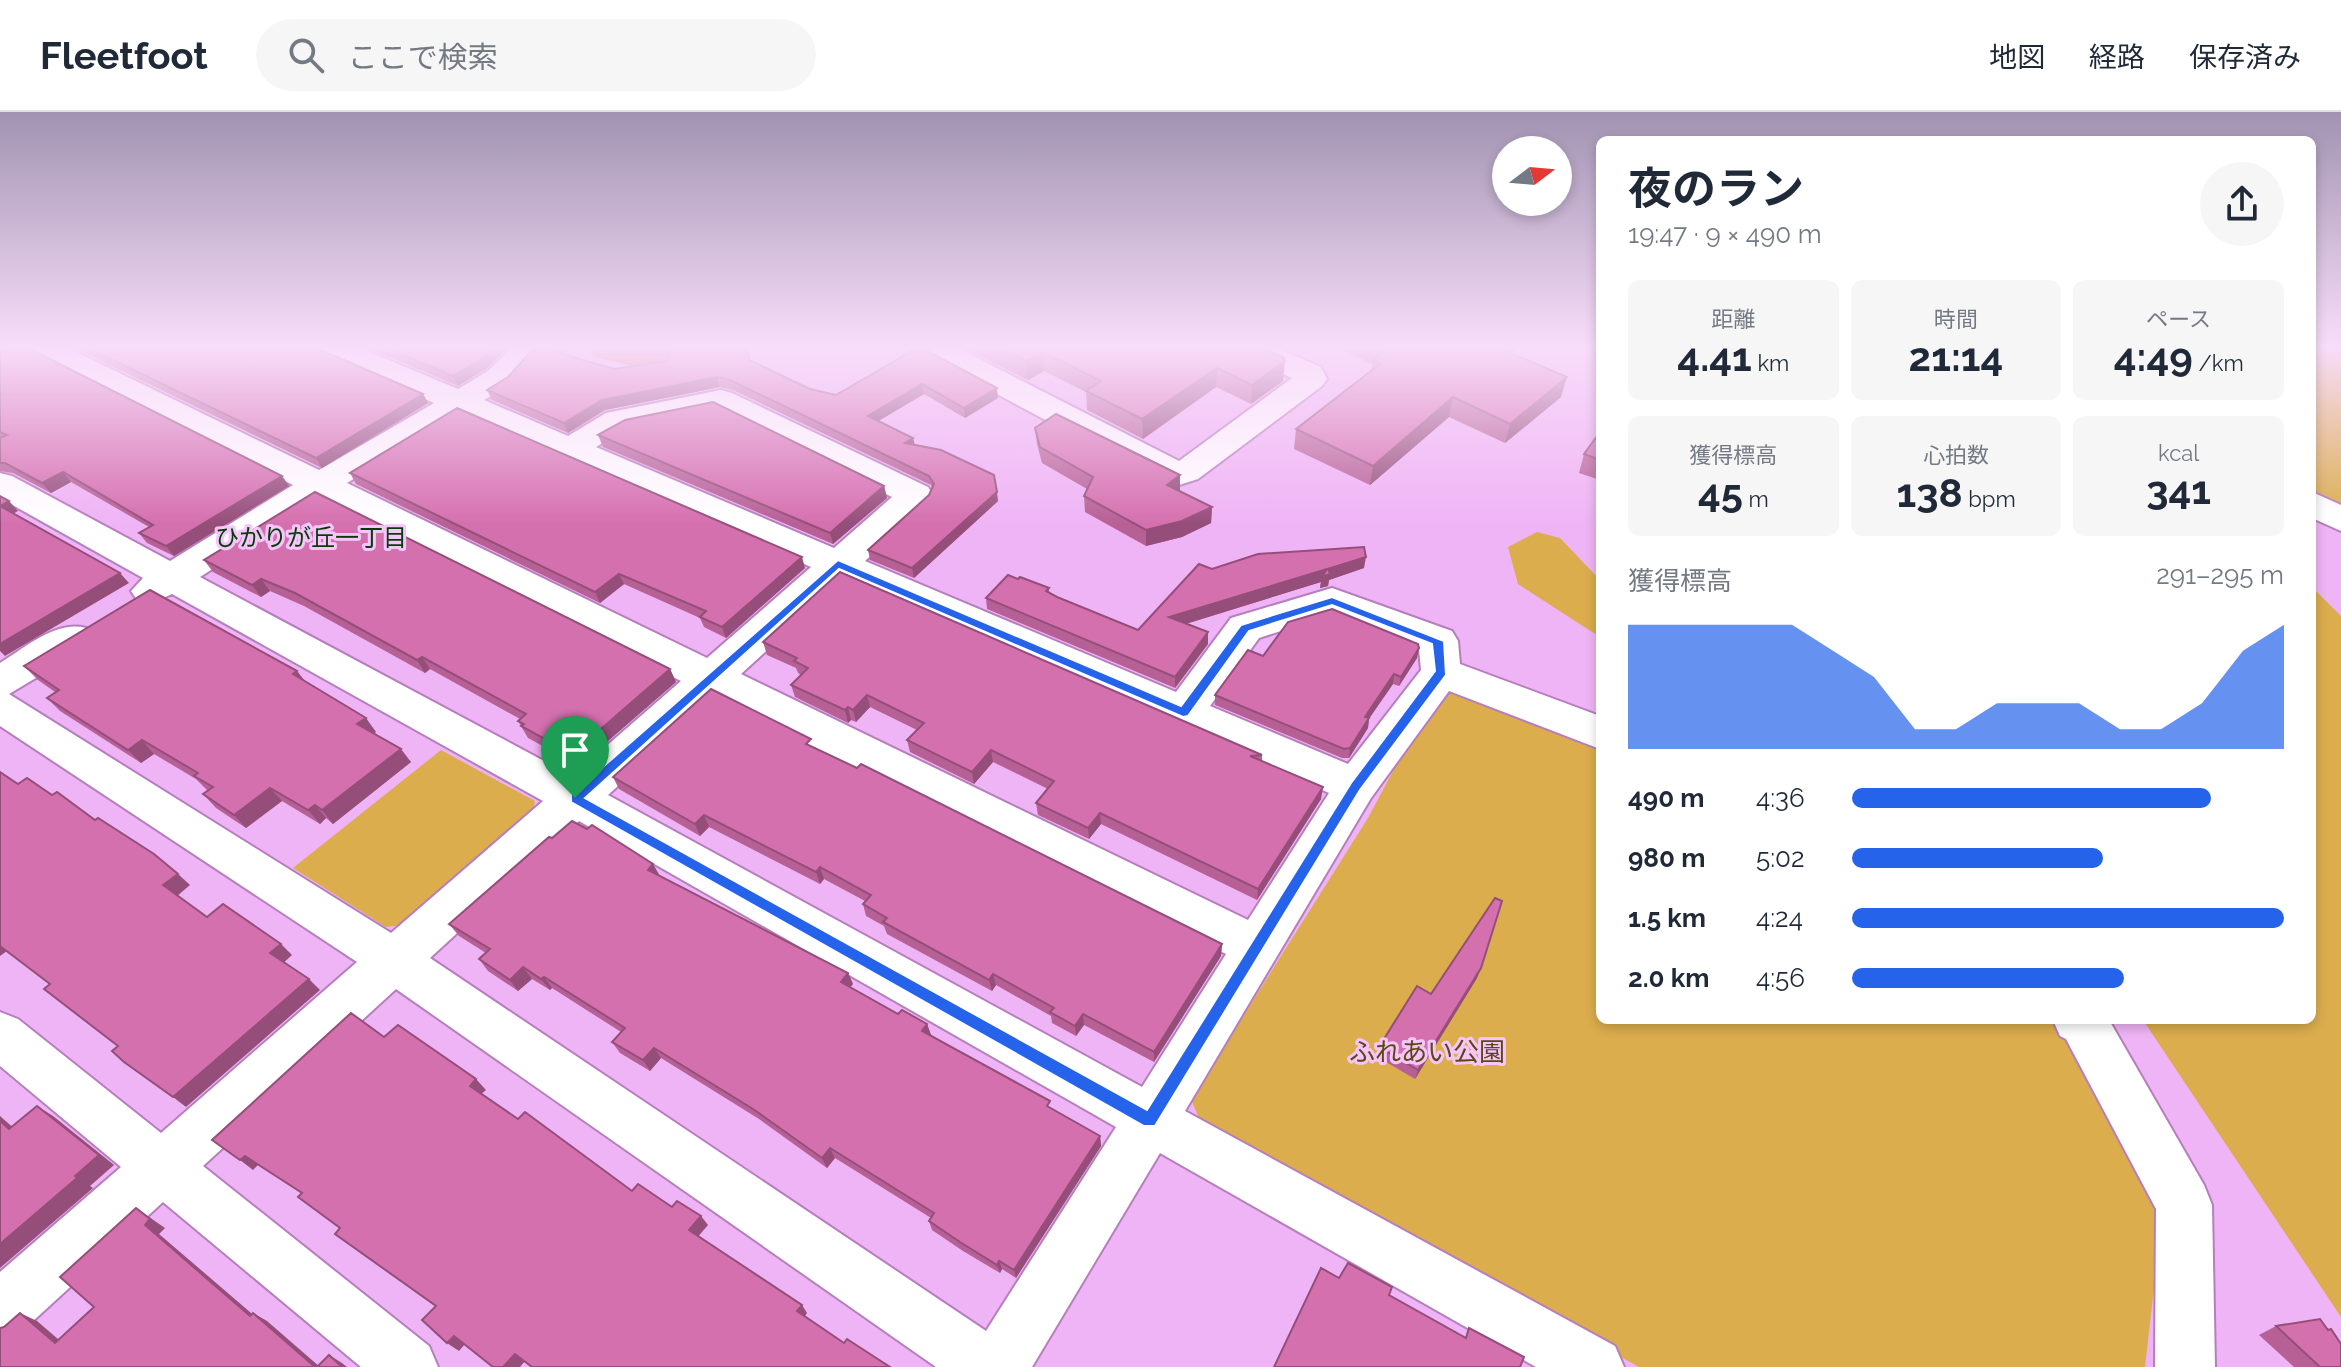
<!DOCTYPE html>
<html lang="ja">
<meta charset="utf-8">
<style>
body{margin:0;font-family:Raleway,"Noto Sans JP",sans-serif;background:#f6f6f7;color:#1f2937;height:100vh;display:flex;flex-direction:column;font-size:30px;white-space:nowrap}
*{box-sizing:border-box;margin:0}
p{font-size:26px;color:#747a83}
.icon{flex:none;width:44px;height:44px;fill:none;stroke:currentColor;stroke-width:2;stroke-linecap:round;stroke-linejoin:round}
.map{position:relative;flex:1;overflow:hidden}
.side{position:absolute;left:1596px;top:24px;width:720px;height:888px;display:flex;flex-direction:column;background:#fff;border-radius:12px;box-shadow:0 4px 12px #0003}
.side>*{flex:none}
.needle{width:52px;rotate:74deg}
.buttons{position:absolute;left:1492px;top:24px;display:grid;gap:16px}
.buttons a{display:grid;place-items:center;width:80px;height:80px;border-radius:50%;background:#fff;box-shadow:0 4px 12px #0003;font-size:40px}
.pin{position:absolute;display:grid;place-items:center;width:68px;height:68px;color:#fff;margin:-82px -34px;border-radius:50% 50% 50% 0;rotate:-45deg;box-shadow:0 0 8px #0007}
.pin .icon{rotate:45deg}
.round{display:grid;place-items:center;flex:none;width:84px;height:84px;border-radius:42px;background:#f6f6f7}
.headline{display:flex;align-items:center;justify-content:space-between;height:136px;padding:0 32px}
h1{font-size:44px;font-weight:700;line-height:60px}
.metrics{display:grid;grid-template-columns:repeat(3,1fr);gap:12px;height:136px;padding:8px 32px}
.metrics div{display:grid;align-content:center;border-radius:12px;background:#f6f6f7;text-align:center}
.metrics b{font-size:40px;font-weight:700}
.metrics small{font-size:22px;font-weight:400}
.metrics p{font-size:22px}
.chart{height:224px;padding:16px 32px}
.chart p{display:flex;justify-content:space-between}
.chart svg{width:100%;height:144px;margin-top:8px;fill:#2563eb;opacity:.7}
ul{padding:0 32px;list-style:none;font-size:26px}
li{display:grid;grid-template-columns:128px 96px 1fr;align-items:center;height:60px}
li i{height:20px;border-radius:10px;background:#2563eb}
header{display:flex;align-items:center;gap:48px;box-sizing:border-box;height:112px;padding:0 40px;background:#fff;border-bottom:2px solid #e0e1e3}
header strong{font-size:38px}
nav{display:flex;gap:44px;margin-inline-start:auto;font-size:28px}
.search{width:560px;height:72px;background:#f6f6f7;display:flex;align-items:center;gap:20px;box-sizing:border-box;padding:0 28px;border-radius:44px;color:#747a83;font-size:30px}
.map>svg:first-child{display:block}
.green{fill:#dbad4d}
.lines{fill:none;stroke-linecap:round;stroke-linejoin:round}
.river{fill:#d5615f;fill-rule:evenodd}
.minor-casing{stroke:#b77ebd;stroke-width:4}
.minor{fill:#fff;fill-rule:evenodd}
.wall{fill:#b76096}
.shaded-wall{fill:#954e7a}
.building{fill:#d570af;stroke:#954e7a;stroke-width:2}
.route{fill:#2563eb;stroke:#fff;stroke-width:2;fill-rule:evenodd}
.labels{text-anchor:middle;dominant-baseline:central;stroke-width:6;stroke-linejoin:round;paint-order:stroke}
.neighbourhood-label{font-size:24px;fill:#033c06;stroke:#f6c6fb}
.near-park-label{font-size:26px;fill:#5d4717;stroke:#f6c6fb}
</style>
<header>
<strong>Fleetfoot</strong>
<div class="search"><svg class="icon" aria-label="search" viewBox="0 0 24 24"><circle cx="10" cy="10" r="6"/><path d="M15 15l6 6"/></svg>ここで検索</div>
<nav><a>地図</a><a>経路</a><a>保存済み</a></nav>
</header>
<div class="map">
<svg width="2341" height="1255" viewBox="0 0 2341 1255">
<rect width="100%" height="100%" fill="#efb4f5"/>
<g class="green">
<polygon points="2312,236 2341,236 2341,392 2312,378"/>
<polygon points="1537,420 1560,426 1600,468 1600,525 1518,472 1508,435"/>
<polygon points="2312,475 2341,504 2341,1205 2143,908 2312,908"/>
<polygon points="1448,578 1600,638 1600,908 2051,908 2070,924 2163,1097 2145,1255 1639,1255 1203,1016 1191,987 1368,706 1434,582"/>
<polygon points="441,638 535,689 530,712 419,811 386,815 293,756"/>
</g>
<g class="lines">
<polygon class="river" points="588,236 712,236 706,245 637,255 594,245"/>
<g class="minor-casing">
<g id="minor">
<path d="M29,236H68L319,358L434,291L323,243L319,236H360L458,277L488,259L511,236H543L510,273L484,288L568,324L606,301L721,278L732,281L928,375L933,383L928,391L865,449L1176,580L1231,506L1332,476L1452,519L1458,529L1460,552L1600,604V637L1449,579L1371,686L1185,999L1615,1234L1624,1255H1536L1160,1041L1032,1255H936L396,877L203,1054L429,1234L438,1255H361L163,1090L21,1220L0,1228V1160L121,1055L0,954V900L18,907L161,1021L357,850L0,614V551C25,536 56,508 86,516L92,526L86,536L9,582L391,821L543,689L172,482L150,492L137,488L131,479L143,466L0,386V361L12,364L170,449L293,373L33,243ZM717,298L892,385L834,436L596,335L628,316ZM461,302L811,455L707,546L347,371ZM321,387L681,569L572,664L200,465ZM843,469L1329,681L1248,808L741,562ZM1331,503L1419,537L1421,558L1348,652L1210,594L1259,526ZM715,586L1226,842L1142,975L608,683ZM579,709L1116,1015L986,1219L430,846Z"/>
<polygon points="920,236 958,236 1179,349 1292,266 1240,243 1236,236 1277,236 1321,255 1327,267 1322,274 1198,367 1179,373 1167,369 1109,342 924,243"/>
<polygon points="2312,380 2341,393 2341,419 2312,406"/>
<polygon points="2053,908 2109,908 2204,1073 2212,1093 2215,1255 2155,1255 2156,1097 2066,927 2060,924"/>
</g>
</g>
<use href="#minor" class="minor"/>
</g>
<g class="wall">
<polygon points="75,236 318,236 423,282 428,291 322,356"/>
<polygon points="368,236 507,236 486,257 458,274"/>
<polygon points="534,236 571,236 564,242 614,257 750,249 810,277 836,283 917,236 998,286 965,306 924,282 878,309 913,326 915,333 998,389 914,466 870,448 868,438 929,383 932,376 931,373 733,278 720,275 605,298 568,321 492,288 487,278 508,265"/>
<polygon points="964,236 1262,236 1283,269 1251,292 1216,275 1143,327 1087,298 1086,280 1044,259 1028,268"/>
<polygon points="1337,236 1518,236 1511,241 1561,285 1505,331 1449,305 1370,373 1294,337 1296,317 1371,258 1372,252"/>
<polygon points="0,240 282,364 289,374 174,444 147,431 139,421 149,415 71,370 51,381 13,361 0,359"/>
<polygon points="1035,316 1180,379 1212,395 1211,411 1182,425 1146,434 1085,400 1084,384 1087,377 1042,351 1037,332"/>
<polygon points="1600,320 1600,368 1579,361 1584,342"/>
<polygon points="598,323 884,374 887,386 833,432 603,335"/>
<polygon points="350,361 805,456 726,526 704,515 700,506 624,472 600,491 356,372"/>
<polygon points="204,448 670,557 676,570 579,654 528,626 518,609 520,607 430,557 425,561 304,494 270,479 261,485 213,460"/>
<polygon points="1364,456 1329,468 1328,474 1320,476 1321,470 1186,512 1208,520 1208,532 1175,576 987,497 986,486 1018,467 1049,476 1049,481 1057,485 1138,518 1212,457"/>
<polygon points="763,530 1262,643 1262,649 1321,687 1257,788 1101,712 1089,727 1038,703 1036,691 1048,677 993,650 974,672 910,640 907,628 917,618 870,595 856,610 851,608 848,611 795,585 791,573 801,563 798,561 796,556 767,543"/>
<polygon points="1419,536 1417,546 1399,574 1393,572 1369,606 1368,616 1349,646 1342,646 1215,593 1215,583 1263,544"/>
<polygon points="24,554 297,559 305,569 376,620 373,621 411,650 333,712 326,706 320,712 282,689 246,716 216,696 203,682 208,679 196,667 154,642 141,651 60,599 47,586 55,580 38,568"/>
<polygon points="814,635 1222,832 1221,844 1154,950 1084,913 1076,924 1052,911 1051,904 996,873 992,879 887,822 884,814 866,804 863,792 865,789 824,767 820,772 709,715 700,724 619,677 613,665"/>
<polygon points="660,764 848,861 853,872 850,875 898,902 927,912 931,923 1051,996 1100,1024 1101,1034 1016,1166 1002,1157 1000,1161 963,1139 932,1118 929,1109 931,1106 835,1046 827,1056 759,1007 661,946 650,959 620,941 612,930 621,920 552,876 550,878 532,867 518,879 488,859 479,847 486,841 459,824 449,812"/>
<polygon points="1477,866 1415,967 1376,944 1379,935 1431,882"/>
<polygon points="2276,1214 2341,1255 2294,1255 2259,1223"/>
</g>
<g class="shaded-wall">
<polygon points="493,236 507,236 486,257 458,274 453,264"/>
<polygon points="557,236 571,236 557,249 553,239"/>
<polygon points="1498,236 1518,236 1494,255"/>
<polygon points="1042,240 1044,259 1028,268 1026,249"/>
<polygon points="1285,249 1283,269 1251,292 1252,273"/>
<polygon points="1217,256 1216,275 1143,327 1142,307"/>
<polygon points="717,265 720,275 605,298 568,321 564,311 602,288"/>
<polygon points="1567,265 1561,285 1505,331 1510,312"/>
<polygon points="922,272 924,282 870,314 868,304"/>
<polygon points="997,276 998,286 965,306 964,296"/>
<polygon points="423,282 428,291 322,356 316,346"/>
<polygon points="1453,285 1449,305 1370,373 1373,354"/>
<polygon points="913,326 915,335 905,331"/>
<polygon points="63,360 71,370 51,381 42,371"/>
<polygon points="1180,363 1180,379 1167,373"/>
<polygon points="282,364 289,374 174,444 166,434"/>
<polygon points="884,374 887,386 833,432 830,421"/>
<polygon points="997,380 998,389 914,466 912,456"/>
<polygon points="9,389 18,399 9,404 0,394"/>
<polygon points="1212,395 1211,411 1182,425 1146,434 1146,418"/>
<polygon points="802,445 805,456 726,526 722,515"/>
<polygon points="1366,445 1364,456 1329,468 1328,474 1320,476 1321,470 1169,517 1169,505"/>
<polygon points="120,461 129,471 5,544 0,539 0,532"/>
<polygon points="619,462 624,472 600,491 595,480"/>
<polygon points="261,467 270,479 261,485 252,473"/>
<polygon points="1208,520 1208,532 1175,576 1175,565"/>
<polygon points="1419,536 1417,546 1399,574 1401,565"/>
<polygon points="422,545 430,557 425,561 417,548"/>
<polygon points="670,557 676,570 579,654 572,642"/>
<polygon points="297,559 307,573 293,562"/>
<polygon points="1394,562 1393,572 1364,614 1365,605"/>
<polygon points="867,583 870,595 856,610 853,598"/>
<polygon points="848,595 851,608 848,611 845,598"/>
<polygon points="366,606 376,620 367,626 357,612"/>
<polygon points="1369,606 1368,616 1349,646 1350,636"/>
<polygon points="142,628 154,642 141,651 128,638"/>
<polygon points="401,637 411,650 333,712 322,698"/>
<polygon points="991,638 993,650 974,672 972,660"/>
<polygon points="1323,675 1321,687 1257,788 1258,777"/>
<polygon points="270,676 282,689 246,716 234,703"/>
<polygon points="315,693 326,706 320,712 308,698"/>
<polygon points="1100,701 1101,712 1089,727 1088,716"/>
<polygon points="704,703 709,715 700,724 695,712"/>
<polygon points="653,752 660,764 648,758"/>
<polygon points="820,755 824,767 820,772 816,760"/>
<polygon points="178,762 190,773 176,785 163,773"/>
<polygon points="281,832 292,843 281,853 270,841"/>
<polygon points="1222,832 1221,844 1154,950 1154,940"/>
<polygon points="0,834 7,839 0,844"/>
<polygon points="523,855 532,867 518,879 510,868"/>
<polygon points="1481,856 1477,866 1415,967 1418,958"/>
<polygon points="848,861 853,872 845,881 841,870"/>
<polygon points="993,862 996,873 992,879 989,868"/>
<polygon points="544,865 552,876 550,878 541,867"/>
<polygon points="309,867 320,878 186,995 173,985"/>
<polygon points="1083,902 1084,913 1076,924 1075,914"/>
<polygon points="927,912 931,923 922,919"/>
<polygon points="654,936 661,946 650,959 643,948"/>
<polygon points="476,967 486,978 479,984 470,974"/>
<polygon points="37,994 53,1004 114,1053 90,1074 93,1076 0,1156 0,1132 75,1064"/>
<polygon points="0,1004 26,1027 9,1017 0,1009"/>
<polygon points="1100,1024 1101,1034 1016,1166 1014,1158"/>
<polygon points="830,1036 835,1046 827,1056 822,1046"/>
<polygon points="245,1044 258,1053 253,1058 240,1048"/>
<polygon points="136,1096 165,1116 159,1122 264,1212 250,1204 145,1113"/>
<polygon points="701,1104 708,1113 696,1127 689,1118"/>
<polygon points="999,1149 1002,1157 1000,1161 997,1153"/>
<polygon points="802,1193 807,1201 803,1207 797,1199"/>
<polygon points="20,1201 37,1209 72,1239 55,1231"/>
<polygon points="253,1201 267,1209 320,1255 315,1255"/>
<polygon points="454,1224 465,1232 459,1239 447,1231"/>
<polygon points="515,1242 525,1249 520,1255 503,1255"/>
<polygon points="329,1243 342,1251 347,1255 342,1255"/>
</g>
<g class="building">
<polygon points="12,236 28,236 282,364 166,434 139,421 153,413 63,360 42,371 5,351 0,351 0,326 7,323 0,320 0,240"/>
<polygon points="88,236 316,236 423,282 316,346"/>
<polygon points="386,236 493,236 482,247 453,264"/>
<polygon points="534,236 557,236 553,239 614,257 668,249 671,236 747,236 749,248 810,277 836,283 917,236 922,236 997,276 964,296 922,272 868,304 913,326 905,331 941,338 994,363 997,380 912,456 868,438 929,383 934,372 929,364 730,268 717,265 602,288 564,311 487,278 508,265"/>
<polygon points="1000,236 1262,236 1283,245 1285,249 1252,273 1217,256 1142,307 1086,279 1101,269 1042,240 1026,249"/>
<polygon points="1382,236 1499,236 1567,265 1510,312 1453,285 1373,354 1296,317 1380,252 1373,248 1387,238"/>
<polygon points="713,290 884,374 830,421 598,323 625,308"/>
<polygon points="457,296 802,445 722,515 700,505 706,499 619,462 595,480 350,361"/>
<polygon points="1056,302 1180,363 1167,373 1212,395 1182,409 1146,418 1084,384 1093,365 1040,335 1035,316"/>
<polygon points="1600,320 1600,348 1584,342"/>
<polygon points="315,380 670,557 572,642 521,614 524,612 518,609 526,602 422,545 417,548 295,481 261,467 252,473 204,448"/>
<polygon points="0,384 9,389 0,394 120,461 0,532"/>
<polygon points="1364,435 1366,445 1328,457 1330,462 1322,465 1327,457 1169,505 1208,520 1175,565 986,486 1008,463 1018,467 1020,465 1049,476 1046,479 1057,485 1138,518 1199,452 1212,457 1258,442"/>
<polygon points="840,460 1262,643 1250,644 1323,675 1258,777 1100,701 1088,716 1036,691 1054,669 991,638 972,660 907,628 924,611 867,583 853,598 848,595 845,598 791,573 808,556 794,549 797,546 763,530"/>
<polygon points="150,478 297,559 293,562 366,606 357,612 401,637 322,698 315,693 308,698 270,676 234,703 203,682 213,675 194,664 198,661 142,628 128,638 47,586 59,578 24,554"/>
<polygon points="1332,497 1418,532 1419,536 1401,565 1394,562 1365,605 1369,606 1350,636 1344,637 1215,583 1248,538 1263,544 1288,510"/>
<polygon points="711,577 811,627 806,632 857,656 861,652 1222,832 1154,940 1083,902 1075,914 1050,900 1054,896 993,862 989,868 883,810 887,806 863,792 871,783 820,755 816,760 704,703 695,712 613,665"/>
<polygon points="0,660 18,672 27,666 52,683 57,680 95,708 98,706 154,742 178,762 163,773 207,805 223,792 281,832 270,841 309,867 173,985 124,950 112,939 118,934 44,877 50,872 0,834"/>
<polygon points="572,709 587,717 592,713 653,752 648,758 848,861 841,870 898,902 902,898 927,912 922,919 1050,989 1047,994 1100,1024 1014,1158 999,1149 997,1153 960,1130 929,1109 934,1101 830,1036 822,1046 753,997 654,936 643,948 612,930 625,916 544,865 541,867 523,855 510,868 479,847 490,837 449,812 549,725 552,726"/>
<polygon points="1495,786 1502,789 1481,856 1418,958 1379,935 1417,874 1431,882"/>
<polygon points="351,901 384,925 398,913 476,967 470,974 518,1007 525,1000 632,1079 638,1072 672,1095 677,1089 701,1104 689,1118 802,1193 797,1199 844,1231 847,1227 890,1255 532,1255 515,1242 503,1255 493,1255 454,1224 447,1231 422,1208 436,1194 335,1122 340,1116 298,1085 302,1081 245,1044 240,1048 212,1028"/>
<polygon points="37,994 99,1043 75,1064 77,1066 0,1132 0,1009 9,1017"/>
<polygon points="136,1096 150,1107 145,1113 250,1204 253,1201 315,1255 0,1255 0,1216 4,1215 20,1201 55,1231 94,1195 60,1165"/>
<polygon points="1348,1151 1392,1175 1389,1183 1466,1226 1469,1216 1524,1245 1520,1255 1274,1255 1321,1156 1339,1166"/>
<polygon points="2320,1207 2328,1218 2331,1217 2341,1232 2341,1255 2320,1255 2276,1214"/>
<polygon points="329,1243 342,1255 317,1255"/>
</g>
<linearGradient id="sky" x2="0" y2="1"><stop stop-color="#a093b1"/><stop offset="0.57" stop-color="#f8ddfa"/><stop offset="1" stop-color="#f8ddfa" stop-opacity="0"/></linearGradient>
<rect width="2341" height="412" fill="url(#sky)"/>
<path class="route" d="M838,448L1181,594L1241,513L1332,485L1444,529L1446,563L1360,678L1155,1014H1144L571,690V683ZM839,457L1183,605L1188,604L1249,519L1332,493L1432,532L1435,559L1351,671L1147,998L585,686Z"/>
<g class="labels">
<g class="neighbourhood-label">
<text x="311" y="425">ひかりが丘一丁目</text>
</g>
<g class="near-park-label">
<text x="1427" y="940">ふれあい公園</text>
</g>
</g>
</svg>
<div class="buttons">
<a><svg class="needle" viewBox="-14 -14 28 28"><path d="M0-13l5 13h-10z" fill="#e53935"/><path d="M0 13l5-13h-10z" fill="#747a83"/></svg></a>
</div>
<div class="pin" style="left:575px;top:686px;background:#1e9e55"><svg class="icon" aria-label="arrive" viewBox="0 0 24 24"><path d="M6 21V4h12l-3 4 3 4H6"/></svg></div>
<section class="side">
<div class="headline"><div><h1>夜のラン</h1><p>19:47 · 9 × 490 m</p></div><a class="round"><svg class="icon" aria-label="share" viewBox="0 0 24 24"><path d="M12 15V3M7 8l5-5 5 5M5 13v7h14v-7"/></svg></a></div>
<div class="metrics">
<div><p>距離</p><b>4.41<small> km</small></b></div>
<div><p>時間</p><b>21:14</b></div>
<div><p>ペース</p><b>4:49<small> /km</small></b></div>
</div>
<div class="metrics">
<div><p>獲得標高</p><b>45<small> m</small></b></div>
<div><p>心拍数</p><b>138<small> bpm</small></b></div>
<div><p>kcal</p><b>341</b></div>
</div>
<div class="chart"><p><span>獲得標高</span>291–295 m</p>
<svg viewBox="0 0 160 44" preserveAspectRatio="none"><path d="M0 44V6L10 6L20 6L30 6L40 6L50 14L60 22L70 38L80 38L90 30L100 30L110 30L120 38L130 38L140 30L150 14L160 6V44z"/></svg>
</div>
<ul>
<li><b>490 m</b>4:36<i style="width:83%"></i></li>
<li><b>980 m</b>5:02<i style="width:58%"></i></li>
<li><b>1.5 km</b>4:24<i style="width:100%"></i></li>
<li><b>2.0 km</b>4:56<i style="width:63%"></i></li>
</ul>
</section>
</div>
